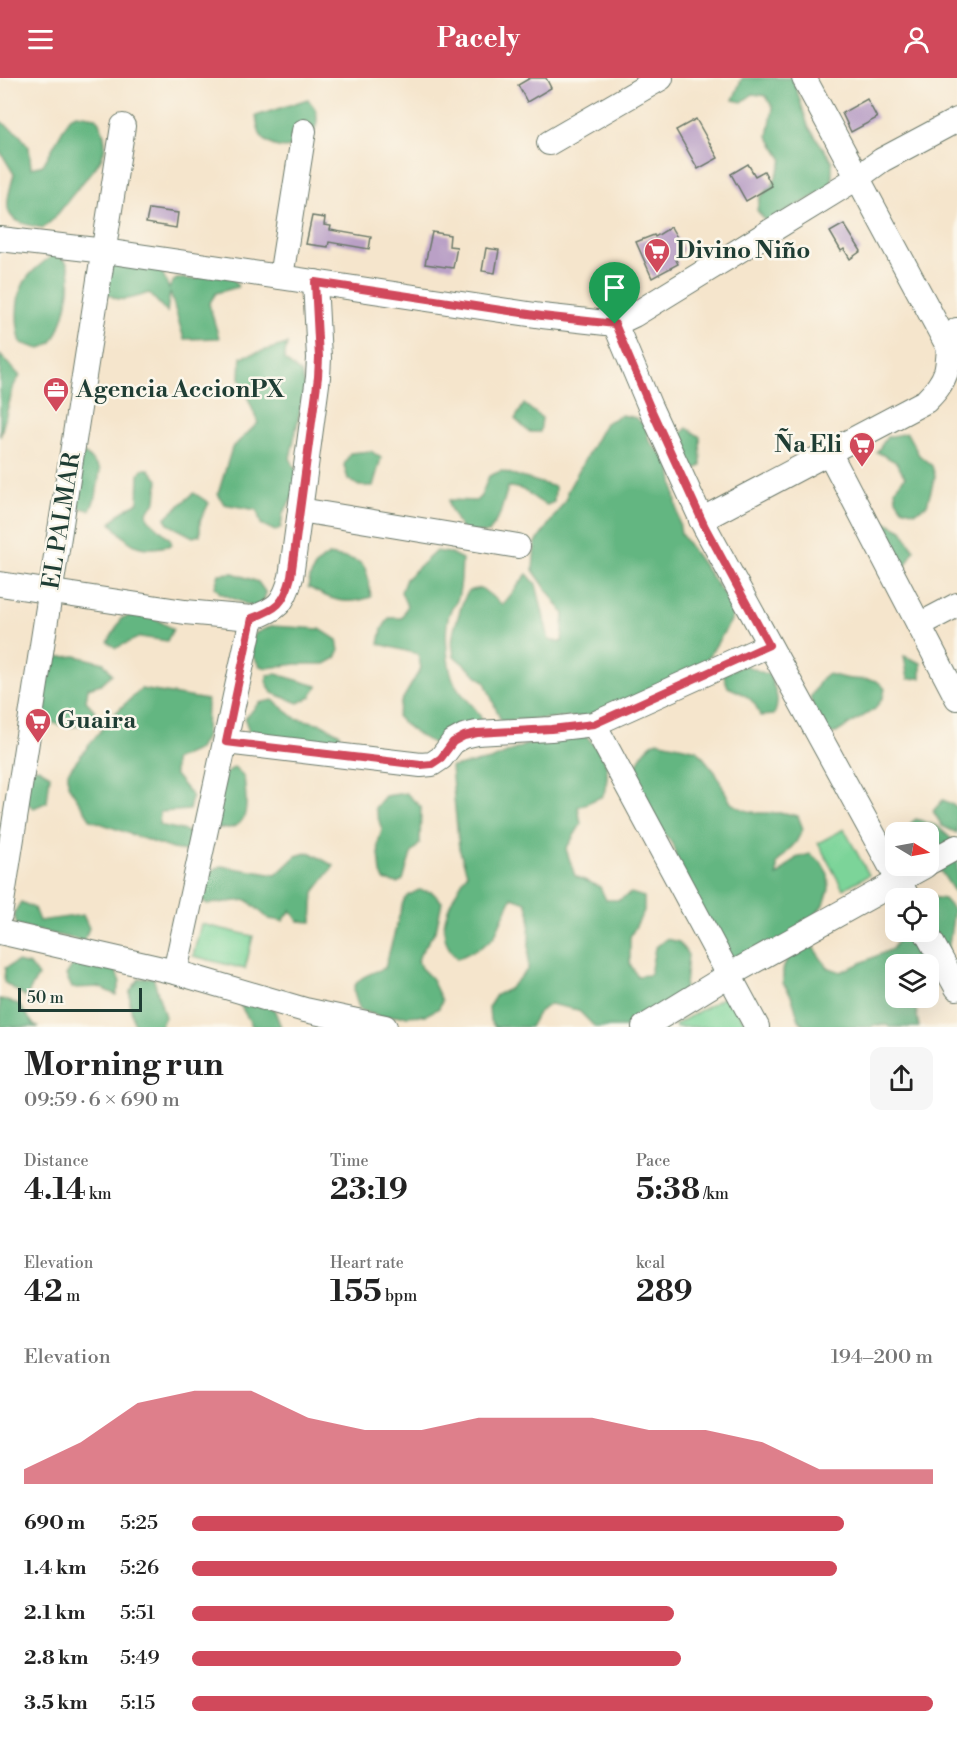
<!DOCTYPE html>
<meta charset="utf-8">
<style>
body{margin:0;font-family:"Libre Bodoni",serif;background:#f6f6f6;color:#222;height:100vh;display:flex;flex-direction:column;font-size:22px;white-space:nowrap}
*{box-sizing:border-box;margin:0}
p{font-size:20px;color:#767676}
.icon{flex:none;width:33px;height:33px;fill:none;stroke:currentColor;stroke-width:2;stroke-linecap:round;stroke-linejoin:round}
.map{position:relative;height:949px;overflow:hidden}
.drawer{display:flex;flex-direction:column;background:#fff;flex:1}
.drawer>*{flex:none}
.needle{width:39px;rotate:100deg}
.fabs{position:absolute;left:885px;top:744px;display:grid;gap:12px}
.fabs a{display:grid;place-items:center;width:54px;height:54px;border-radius:12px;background:#fff;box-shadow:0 6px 24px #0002;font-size:30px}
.scale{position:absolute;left:18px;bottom:15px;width:124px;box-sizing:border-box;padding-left:6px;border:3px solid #1f3d34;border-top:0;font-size:16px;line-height:21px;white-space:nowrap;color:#1f3d34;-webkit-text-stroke:4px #fbf7ec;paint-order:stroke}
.pin{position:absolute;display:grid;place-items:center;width:51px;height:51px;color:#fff;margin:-62px -26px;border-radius:50% 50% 50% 0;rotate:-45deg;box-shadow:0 0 6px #0007}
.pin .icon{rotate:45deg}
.round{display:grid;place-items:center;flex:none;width:63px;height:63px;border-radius:12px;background:#f6f6f6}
.headline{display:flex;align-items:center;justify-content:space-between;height:102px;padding:0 24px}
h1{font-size:33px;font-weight:800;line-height:45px}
.stats{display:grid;grid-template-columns:repeat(3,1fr);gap:9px;height:102px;padding:6px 24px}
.stats div{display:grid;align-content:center}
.stats b{font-size:30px;font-weight:800}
.stats small{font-size:16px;font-weight:400}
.stats p{font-size:16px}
.chart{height:168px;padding:12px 24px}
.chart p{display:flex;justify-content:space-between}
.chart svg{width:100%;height:108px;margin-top:6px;fill:#d1495b;opacity:.7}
ul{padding:0 24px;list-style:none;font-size:20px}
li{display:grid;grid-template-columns:96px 72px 1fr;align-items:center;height:45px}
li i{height:15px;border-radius:8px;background:#d1495b}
header{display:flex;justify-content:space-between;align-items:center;height:78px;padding:0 24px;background:#d1495b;color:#fff;font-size:27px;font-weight:800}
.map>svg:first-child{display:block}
.green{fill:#7bd499;stroke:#4d8866;stroke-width:1.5}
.forest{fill:#64b681;stroke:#427a5a;stroke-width:1.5}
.building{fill:#baa0c6}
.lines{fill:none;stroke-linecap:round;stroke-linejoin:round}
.minor-casing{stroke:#6a7869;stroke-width:26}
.minor{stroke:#fff;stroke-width:24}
.route-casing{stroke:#fff;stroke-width:12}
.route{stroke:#d1495b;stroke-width:8}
.labels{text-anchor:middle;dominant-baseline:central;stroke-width:5;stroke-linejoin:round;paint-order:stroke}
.poi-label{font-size:24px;font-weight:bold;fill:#1f3d34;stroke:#fbf7ec;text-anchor:start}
.street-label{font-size:24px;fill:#1f3d34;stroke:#fbf7ec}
</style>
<header><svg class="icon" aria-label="menu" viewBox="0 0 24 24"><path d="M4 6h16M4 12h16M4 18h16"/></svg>Pacely<svg class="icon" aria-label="person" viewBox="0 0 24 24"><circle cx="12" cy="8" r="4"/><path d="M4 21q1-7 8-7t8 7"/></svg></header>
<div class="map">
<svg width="957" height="949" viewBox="0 0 957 949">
<rect width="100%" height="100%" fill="#fbf7ec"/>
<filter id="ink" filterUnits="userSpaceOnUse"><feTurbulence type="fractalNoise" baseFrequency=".0167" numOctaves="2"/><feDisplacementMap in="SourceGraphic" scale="12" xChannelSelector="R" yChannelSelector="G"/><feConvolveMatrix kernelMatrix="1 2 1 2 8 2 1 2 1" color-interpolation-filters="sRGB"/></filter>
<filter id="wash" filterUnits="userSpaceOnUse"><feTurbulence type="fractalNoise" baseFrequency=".008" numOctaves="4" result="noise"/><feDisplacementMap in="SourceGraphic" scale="24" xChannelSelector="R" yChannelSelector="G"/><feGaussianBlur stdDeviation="1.35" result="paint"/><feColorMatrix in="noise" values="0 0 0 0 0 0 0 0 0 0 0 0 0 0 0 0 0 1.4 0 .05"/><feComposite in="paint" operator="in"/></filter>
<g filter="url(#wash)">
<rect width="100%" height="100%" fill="#f5e5cc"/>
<g class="green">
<polygon points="844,751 869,797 843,811 818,765"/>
<polygon points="201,846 253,858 245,891 193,878"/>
<polygon points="729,916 747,949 676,949 675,947"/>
</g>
<g class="forest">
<polygon points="742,0 793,0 808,48 832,83 832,109 766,144 757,132 760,119 772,108 783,82 768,58 773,30 766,18 753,16 742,24 733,22"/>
<path d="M308,21C310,25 315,29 316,33C325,65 277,84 260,56C258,52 257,43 256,38Z"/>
<path d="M76,36L96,39C118,75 95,88 74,115C63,128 57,140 43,150C1,143 4,133 14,96L0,73V43L19,56L29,69L31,90L43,87L70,39Z"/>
<path d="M154,173L169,211C177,192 185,205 199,200C204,198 211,191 215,187L229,192L238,209L216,215L209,226L219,260L184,261L170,214L167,234L149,215C119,224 119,226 94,205V193Z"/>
<path d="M54,176C57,178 64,181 66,184C76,199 63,251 52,264C49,267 44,269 40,271L21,265C16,248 15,223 23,207C28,195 44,184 54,176Z"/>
<polygon points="287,266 284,282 301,295 305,309 290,380 302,405 283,435 281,449 275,453 261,446 257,432 224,426 218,416 232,370 258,345 240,300 241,279"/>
<polygon points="0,277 20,298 14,307 0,359"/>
<polygon points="524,326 542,340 540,354 529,354 515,341"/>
<polygon points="622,337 636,340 646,349 649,363 670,385 681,456 732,528 732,541 708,580 687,601 583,639 501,643 485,604 454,578 452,565 454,552 462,526 468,513 481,510 503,527 527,496 536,506 549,562 562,564 564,536 533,492 535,466 567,420 567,414 605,345"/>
<polygon points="687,350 700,359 701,388 686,396 674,362"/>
<polygon points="907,355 919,377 932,388 935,398 927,427 915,434 902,430 896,421 895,411 905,399 896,384 877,374 887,359"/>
<polygon points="371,373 381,380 373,408 359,408 348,401 344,387 350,375"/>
<polygon points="72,376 86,376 100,392 96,419 90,432 70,428"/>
<path d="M142,391H149L158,402L156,423L147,434L148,441L170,461L172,467C138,474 133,470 111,445L120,435L138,424L139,397Z"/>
<path d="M501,393L555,409L554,424L547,427C530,421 529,409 508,409L500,436L489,455L463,454L449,428V422L476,423L481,418L489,398Z"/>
<polygon points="194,415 209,425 200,443 200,457 193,459 168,446 165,440"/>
<polygon points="886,444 902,452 914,472 905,489 893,483 885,464"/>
<path d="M436,473L450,475L462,481C461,493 462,510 457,522C456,526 452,529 450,534C443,550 447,591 455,606C467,627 481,628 486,656C476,659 455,668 445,668C429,667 406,649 397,638L401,624L421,590L418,576L379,566L382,551L389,540H402L407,528L401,514L406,501Z"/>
<path d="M329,477C366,483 366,482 371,519C345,528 331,522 308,509C311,493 315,485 329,477Z"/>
<polygon points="233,495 258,504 266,515 260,532 220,515 215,509 219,496"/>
<polygon points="135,536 149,537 173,551 167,563 140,559 116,570 108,564 122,540"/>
<polygon points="271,548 320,551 337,562 339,573 336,580 325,586 296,586 267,590 260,588 251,576 254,556"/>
<path d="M76,578L104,585L112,596L101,606L88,610L86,623L95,633L90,644C65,655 48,644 27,630L50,580Z"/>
<polygon points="904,578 921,585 921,600 908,601"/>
<path d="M744,587L769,597C775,611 781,622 774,637L760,638C755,620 744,616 728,609L723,596Z"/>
<polygon points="276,596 317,608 311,619 299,625 272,615 266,603 268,597"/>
<path d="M827,596C835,597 844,601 852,601C866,603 875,597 885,611L883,619L875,631L836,655L822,656L810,620L822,600Z"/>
<polygon points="141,611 207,622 206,658 199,671 174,682 174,696 192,718 189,732 160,734 159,747 186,753 195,763 186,773 172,771 91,742 68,707 68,694 111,639"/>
<polygon points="273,622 295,640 322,646 340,656 342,665 337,671 285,677 249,654 245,641 259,625"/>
<path d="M585,657C605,678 613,688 603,718L578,729L581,746L566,771L575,798L600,809L606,822H619L631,815L644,819V833L630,859V886L637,898L650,897L655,870L666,861L679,864L688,877L684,918L666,937L628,949H595L578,932L550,926L538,935L530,949H495L490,943L489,928L496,917L509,911L528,891L530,837L526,824L512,819L494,859L483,868L457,881C430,852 451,824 467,795L459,770L451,689L491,682L525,667Z"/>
<path d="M657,663L697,672L715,694L731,725L744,732L757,735H785L798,738L803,751L796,764L777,785V798L796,780L810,776L821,784L828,796L829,811L825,824L808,847L772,868L731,880C715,866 688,847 678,828C669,809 678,791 675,772C672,760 639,729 629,719C635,696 635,675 657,663Z"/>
<path d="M234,689L244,698C246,724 254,754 216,750L224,697Z"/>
<polygon points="38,690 50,697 47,724 34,730 12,714 25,693"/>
<polygon points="406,715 421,729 420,765 411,776 403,802 397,805 384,802 381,795 378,765 382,752 375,730 385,718"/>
<polygon points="943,722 957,729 957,755 942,748 933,733"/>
<polygon points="916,741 937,748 957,766 957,818 942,795 929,783 928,754 909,754 911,745"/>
<polygon points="309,774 334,788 314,814 312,844 298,843 291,832 283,843 269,841 247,822 207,826 196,817 210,794 221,788 276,797 296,778"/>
<path d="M419,812L432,814L442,824L436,852L420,876L418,883L421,890L431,900L442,923L439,930L426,937L381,939L360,932C358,926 354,918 354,912C355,899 375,894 385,890L403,824L407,818Z"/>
<polygon points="918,817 944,821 954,832 948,873 929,879 928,886 896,886 896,920 918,920 916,931 919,949 889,949 887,947 873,947 872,949 806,949 799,942 791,917 783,905 783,892 788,878 797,868 811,866 827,889 841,894 892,871 900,860 899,854 928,854 928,820 907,820"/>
<polygon points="21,824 34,830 39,843 83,837 89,850 84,863 17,848 14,835"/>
<polygon points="17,884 30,887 38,898 26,919 4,904 5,890"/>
<polygon points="74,885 115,891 120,904 116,917 99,909 72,910 66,897"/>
<polygon points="153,899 165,939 160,949 140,949 134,945 130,927 130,913 139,901"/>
<polygon points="0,921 18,926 35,948 39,949 0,949"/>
<polygon points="237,922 274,931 281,949 253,949"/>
</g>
<g id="blocks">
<g class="building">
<polygon points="530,0 546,0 551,10 527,24 518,7"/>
<polygon points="867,21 877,40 851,54 842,35"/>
<polygon points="696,41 718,80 698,91 676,52"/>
<polygon points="748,86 755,98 764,93 772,108 746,123 731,96"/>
<polygon points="149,131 178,135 176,150 146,145"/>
<polygon points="312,138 325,140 324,147 331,148 330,152 371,159 369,171 329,164 328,169 306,166"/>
<polygon points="844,146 861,173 850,181 844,171 841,173 830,154"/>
<polygon points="671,149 684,172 674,178 678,186 652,200 636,164 654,157 655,159"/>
<polygon points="432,154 450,157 449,168 457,169 453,190 425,186"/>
<polygon points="486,170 499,172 495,195 482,193"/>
</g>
</g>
</g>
<g filter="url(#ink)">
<use href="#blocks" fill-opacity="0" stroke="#6a7869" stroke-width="1.5"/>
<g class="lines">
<g class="minor-casing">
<g id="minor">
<polyline points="804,0 949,270"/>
<polyline points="549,65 661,0"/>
<polyline points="0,161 105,173 542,238 615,246 634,237 857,100 882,82 957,42"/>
<polyline points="281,199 304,53"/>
<polyline points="615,246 650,329 705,449 908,820"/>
<polyline points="829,374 957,620"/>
<polyline points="300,432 518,468"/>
<path d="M701,442L926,323C935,314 942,306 946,294C950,280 946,264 957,252"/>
<polyline points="0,506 185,534 252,540"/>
<polyline points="919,547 957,527"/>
<polyline points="594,646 757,949"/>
<polyline points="226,664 421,687 432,686 441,680 453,664 464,658 477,655 551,651 594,646 769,567"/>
<polyline points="928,785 957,769"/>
<polyline points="0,837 123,48"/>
<polyline points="0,854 175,894 305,932 385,949"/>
<polyline points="926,854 957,910"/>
<path d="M175,894L252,540C277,531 284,526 291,499L318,299L319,280L315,204"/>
<polyline points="644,949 729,897 925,788"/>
</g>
</g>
<use href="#minor" class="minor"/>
</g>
</g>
<g class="lines" filter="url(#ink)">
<g class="route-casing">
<path id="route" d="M315,204L542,238L615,246L650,329L705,449L769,567L594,646L551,651L477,655L464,658L453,664L441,680L432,686L421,687L226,664L252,540C277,531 284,526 291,499L318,299L319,280Z"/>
</g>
<use href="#route" class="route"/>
</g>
<defs>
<g id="supermarket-pin" transform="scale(1.35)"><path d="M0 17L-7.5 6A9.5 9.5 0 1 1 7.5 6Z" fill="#d1495b" stroke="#fbf7ec"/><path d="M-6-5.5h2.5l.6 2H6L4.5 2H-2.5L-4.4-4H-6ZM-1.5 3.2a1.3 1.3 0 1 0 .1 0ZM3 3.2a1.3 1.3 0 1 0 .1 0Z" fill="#fff"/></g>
<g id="office-pin" transform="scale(1.35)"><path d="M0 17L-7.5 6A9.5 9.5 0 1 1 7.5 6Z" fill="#d1495b" stroke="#fbf7ec"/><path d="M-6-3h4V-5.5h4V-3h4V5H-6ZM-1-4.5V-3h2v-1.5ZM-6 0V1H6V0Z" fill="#fff"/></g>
</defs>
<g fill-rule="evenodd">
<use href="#supermarket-pin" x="657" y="173"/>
<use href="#office-pin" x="56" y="312"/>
<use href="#supermarket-pin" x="862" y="367"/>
<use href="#supermarket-pin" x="38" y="643"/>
</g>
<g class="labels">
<g class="poi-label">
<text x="676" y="173">Divino Niño</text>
<text x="76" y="312">Agencia AccionPX</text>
<text x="842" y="367" text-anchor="end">Ña Eli</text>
<text x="57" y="643">Guaira</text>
</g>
<g class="street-label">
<text transform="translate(62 443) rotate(-81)">EL PALMAR</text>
</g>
</g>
</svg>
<div class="fabs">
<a><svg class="needle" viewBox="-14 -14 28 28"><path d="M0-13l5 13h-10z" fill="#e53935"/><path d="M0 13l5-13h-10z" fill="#767676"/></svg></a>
<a><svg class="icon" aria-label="locate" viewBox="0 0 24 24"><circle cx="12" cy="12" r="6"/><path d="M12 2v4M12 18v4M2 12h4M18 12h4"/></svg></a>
<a><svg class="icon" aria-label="layers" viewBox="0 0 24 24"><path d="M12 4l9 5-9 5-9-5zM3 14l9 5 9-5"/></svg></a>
</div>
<div class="scale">50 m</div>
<div class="pin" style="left:615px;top:246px;background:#1e9e55"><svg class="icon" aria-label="arrive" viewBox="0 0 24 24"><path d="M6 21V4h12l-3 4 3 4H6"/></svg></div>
</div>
<section class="drawer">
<div class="headline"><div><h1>Morning run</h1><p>09:59 · 6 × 690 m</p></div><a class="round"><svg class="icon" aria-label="share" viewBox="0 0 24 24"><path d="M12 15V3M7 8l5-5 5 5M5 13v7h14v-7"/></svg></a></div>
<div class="stats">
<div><p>Distance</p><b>4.14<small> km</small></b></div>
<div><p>Time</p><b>23:19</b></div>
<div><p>Pace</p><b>5:38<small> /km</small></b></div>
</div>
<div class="stats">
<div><p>Elevation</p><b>42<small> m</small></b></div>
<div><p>Heart rate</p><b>155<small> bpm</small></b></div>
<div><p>kcal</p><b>289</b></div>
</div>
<div class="chart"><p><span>Elevation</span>194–200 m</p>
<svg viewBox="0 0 160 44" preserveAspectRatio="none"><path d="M0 44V38L10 27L20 11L30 6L40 6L50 17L60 22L70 22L80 17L90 17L100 17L110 22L120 22L130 27L140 38L150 38L160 38V44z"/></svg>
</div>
<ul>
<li><b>690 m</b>5:25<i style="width:88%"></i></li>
<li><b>1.4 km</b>5:26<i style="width:87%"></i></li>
<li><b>2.1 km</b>5:51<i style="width:65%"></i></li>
<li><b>2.8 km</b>5:49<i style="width:66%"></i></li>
<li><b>3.5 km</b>5:15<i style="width:100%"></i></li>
</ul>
</section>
